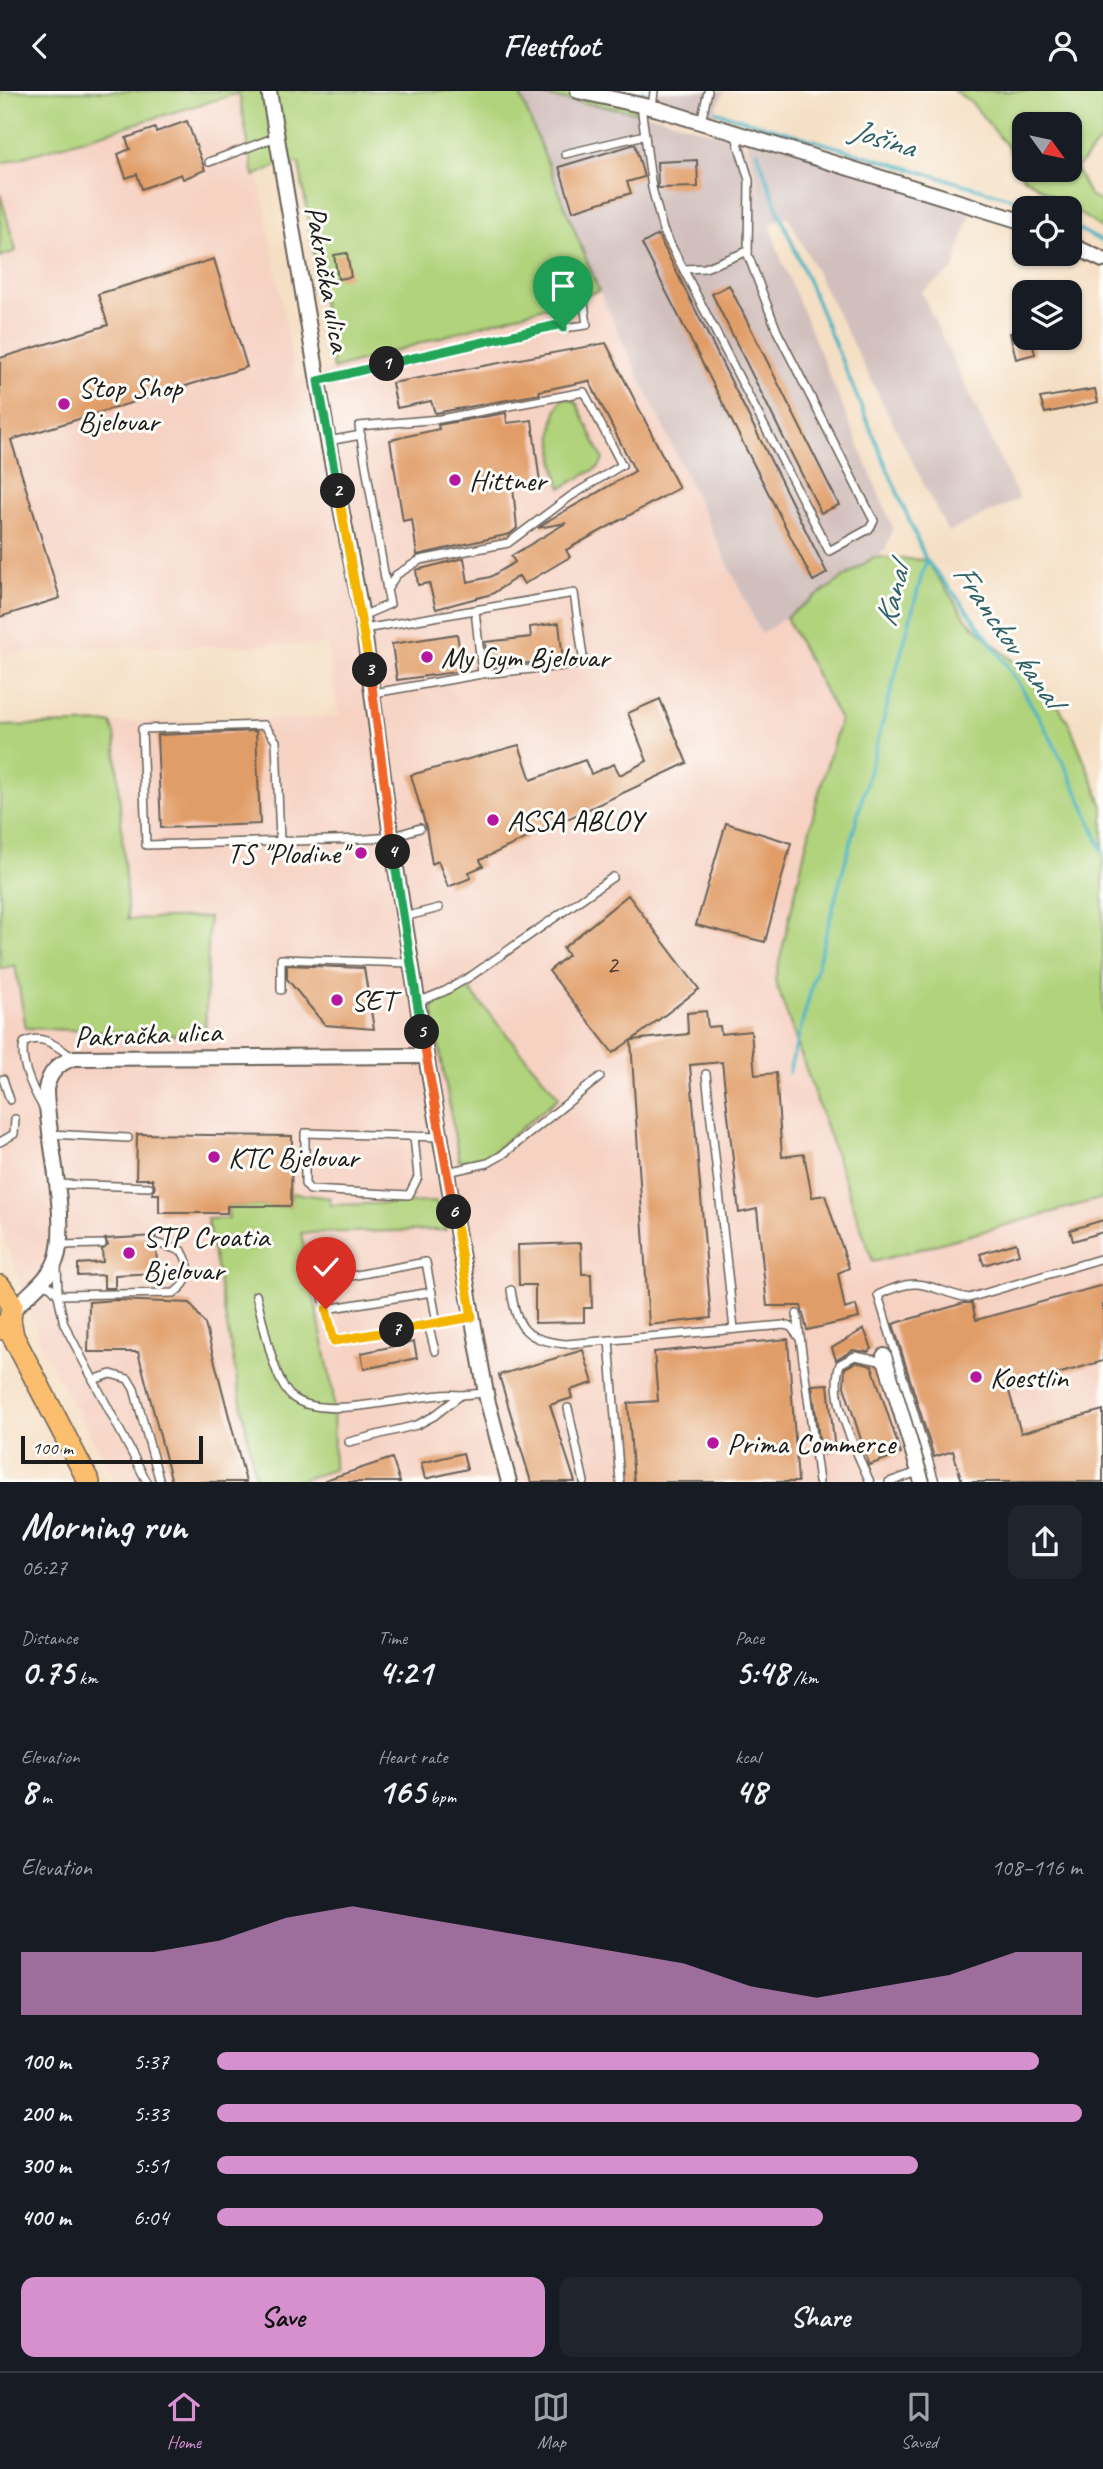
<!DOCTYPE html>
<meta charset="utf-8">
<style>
body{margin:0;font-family:Caveat,sans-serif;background:#20242c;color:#f1f3f6;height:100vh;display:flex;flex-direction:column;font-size:26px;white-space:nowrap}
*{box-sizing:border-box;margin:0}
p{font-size:23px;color:#9ea1a6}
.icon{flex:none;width:38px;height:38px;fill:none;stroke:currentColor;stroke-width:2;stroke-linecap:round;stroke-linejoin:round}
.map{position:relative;height:1391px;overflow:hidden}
.sheet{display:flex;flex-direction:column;background:#171b24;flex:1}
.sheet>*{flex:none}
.needle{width:46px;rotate:123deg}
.tools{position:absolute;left:1012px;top:21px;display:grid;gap:14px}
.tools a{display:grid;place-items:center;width:70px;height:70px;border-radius:14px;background:#171b24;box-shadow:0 2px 5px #0004;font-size:35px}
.scale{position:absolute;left:21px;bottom:18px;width:182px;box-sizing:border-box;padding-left:7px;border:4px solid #1c1c1c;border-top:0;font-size:19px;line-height:24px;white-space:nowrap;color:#1c1c1c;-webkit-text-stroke:5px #fdfcf7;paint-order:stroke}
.pin{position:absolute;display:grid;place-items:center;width:60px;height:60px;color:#fff;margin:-72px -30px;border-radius:50% 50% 50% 0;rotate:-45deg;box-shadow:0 0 7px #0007}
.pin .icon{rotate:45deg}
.km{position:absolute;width:35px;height:35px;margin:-18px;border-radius:50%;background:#222;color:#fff;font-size:19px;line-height:35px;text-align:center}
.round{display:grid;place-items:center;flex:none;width:74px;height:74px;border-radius:14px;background:#20242c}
.headline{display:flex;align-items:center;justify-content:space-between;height:119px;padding:0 21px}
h1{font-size:38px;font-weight:600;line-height:52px}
.metrics{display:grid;grid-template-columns:repeat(3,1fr);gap:10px;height:119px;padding:7px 21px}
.metrics div{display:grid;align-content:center}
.metrics b{font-size:35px;font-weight:600}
.metrics small{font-size:19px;font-weight:400}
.metrics p{font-size:19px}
.chart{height:196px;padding:14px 21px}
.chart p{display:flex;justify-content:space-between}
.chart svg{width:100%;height:126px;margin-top:7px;fill:#d690ce;opacity:.7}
.primary-button{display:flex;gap:14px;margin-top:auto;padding:14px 21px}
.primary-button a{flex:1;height:80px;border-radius:14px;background:#d690ce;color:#111;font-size:28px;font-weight:600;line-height:80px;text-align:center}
.primary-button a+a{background:#20242c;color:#f1f3f6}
ul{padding:0 21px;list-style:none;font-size:23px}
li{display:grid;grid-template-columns:112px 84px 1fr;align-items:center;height:52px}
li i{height:18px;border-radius:9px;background:#d690ce}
header{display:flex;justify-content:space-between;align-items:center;height:91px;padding:0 21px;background:#171b24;font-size:32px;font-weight:600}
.dock{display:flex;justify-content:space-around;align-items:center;height:98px;border-top:2px solid #363941;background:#171b24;font-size:19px;color:#9ea1a6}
.dock a{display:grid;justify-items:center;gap:4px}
.dock .active{color:#d690ce}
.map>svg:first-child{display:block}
.built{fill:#f6d2c3}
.industrial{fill:#d1bfbd}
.green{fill:#b0d37c;stroke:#66784c;stroke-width:2;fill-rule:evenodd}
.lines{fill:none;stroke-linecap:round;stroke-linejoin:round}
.stream{stroke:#47b4c3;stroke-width:3.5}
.building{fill:#e19d68}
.lane-casing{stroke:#686057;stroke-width:10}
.street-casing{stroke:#686057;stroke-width:18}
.primary-casing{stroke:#686057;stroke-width:24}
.lane{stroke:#fff;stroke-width:7}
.street{stroke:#fff;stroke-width:14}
.primary{stroke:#fbbe6e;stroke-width:21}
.split-1-casing{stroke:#fff;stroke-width:14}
.split-2-casing{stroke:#fff;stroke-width:14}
.split-3-casing{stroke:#fff;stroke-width:14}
.split-4-casing{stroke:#fff;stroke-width:14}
.split-5-casing{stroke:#fff;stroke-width:14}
.split-6-casing{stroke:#fff;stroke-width:14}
.split-7-casing{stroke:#fff;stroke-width:14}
.split-8-casing{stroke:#fff;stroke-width:14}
.split-1{stroke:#22a559;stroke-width:9}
.split-2{stroke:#22a559;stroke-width:9}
.split-3{stroke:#f5b400;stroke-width:9}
.split-4{stroke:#f0652b;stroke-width:9}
.split-5{stroke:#22a559;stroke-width:9}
.split-6{stroke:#f0652b;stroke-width:9}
.split-7{stroke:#f5b400;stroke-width:9}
.split-8{stroke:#f5b400;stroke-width:9}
.poi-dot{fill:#b5179e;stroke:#fdfcf7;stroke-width:2.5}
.labels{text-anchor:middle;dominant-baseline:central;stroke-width:6;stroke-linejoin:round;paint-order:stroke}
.number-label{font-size:26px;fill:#4d3c2f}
.street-label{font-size:30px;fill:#1c1c1c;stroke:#fdfcf7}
.poi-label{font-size:30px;fill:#1c1c1c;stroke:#fdfcf7;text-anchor:start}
.water-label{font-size:32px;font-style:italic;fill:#2f6067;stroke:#fdfcf7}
</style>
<header><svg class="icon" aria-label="back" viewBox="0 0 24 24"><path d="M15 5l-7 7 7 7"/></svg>Fleetfoot<svg class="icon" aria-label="person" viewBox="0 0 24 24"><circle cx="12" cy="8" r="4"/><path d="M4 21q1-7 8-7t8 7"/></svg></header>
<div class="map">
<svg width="1103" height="1391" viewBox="0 0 1103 1391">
<rect width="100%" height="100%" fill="#fdfcf7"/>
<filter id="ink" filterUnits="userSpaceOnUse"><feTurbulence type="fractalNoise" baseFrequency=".0143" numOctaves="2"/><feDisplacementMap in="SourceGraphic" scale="14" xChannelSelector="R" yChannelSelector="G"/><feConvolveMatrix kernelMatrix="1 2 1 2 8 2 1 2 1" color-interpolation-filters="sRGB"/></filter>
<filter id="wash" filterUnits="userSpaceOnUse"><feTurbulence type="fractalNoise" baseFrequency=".00686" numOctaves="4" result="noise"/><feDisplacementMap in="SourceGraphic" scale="28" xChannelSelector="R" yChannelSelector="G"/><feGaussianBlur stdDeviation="1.57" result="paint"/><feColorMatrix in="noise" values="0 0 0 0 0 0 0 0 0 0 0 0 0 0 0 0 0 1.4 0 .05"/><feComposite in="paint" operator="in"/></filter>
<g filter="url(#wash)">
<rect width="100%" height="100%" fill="#f5dfc4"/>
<polygon class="built" points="244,4 296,289 599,200 760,542 786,526 840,629 816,712 873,1170 1103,1107 1103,1391 117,1391 44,1262 0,1133 0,878 15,873 26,937 205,945 128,829 115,643 111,632 339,626 327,554 90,556 0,564 0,166 16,159 0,102 0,73"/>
<polygon class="industrial" points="519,0 655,25 742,50 763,113 745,45 641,15 643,0 724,0 711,30 973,115 953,179 921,201 1019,408 948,441 788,125 770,133 779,163 893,437 885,459 761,543 599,200"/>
<g class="green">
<polygon points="0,0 578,0 641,15 642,22 519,1 599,200 333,278 299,72 281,73 254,85 239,2 0,73"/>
<path d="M954,0H1103V47L1076,78L1089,104L1103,112V138L1022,85L1008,56L971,11ZM1024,33H1069V79H1024Z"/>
<polygon points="0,102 16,160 0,166"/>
<path d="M562,308H571L577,313L603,368L599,376L561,397C553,374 547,328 562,308Z"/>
<polygon points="874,466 926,469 968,530 1052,605 1069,632 1103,715 1103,1107 873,1171 775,889 816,712 840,629 786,526"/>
<polygon points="111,632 115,643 128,828 209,826 205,945 26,937 15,874 0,878 0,635"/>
<polygon points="468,897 559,1006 488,1065 459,1070 432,913"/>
<polygon points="292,1102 330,1107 330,1114 436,1111 446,1139 301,1142 333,1300 334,1379 294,1391 256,1391 207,1128 229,1127 227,1115 290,1115"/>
</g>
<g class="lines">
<g class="stream">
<polyline points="642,0 643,0"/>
<polyline points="717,21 1014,108 1036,117"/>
<polyline points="757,60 776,114 926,469 789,981"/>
<polyline points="1069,133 1103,151"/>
<path d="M926,469C1006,562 1058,647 1103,761"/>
</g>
</g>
<g id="blocks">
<g class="building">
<polygon points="187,30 205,79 183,88 181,83 142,98 137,83 126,87 118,63 130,58 126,47 155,37 156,41"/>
<polygon points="635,53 644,86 627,91 631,102 573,120 559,76"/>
<polygon points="697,69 698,96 658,97 657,71"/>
<polygon points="658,144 827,482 813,490 642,153"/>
<polygon points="347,162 351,186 338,188 334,164"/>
<polygon points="214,168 247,276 11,349 60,507 0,526 0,267 108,234 98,203"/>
<polygon points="729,194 839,414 821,422 712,203"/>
<polygon points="1024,239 1024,247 1031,247 1035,263 1016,268 1010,242"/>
<polygon points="606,252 679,397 566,459 570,466 524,493 519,485 492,503 436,518 429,492 418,494 416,479 464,467 468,491 490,486 515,471 511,465 566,432 538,437 551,428 635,380 589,290 539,300 540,303 435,322 431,310 397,317 392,292"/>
<polygon points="1095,298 1098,311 1045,322 1040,307"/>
<polygon points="506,322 507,332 532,329 540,392 513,396 517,437 510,443 417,464 412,428 403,430 390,349 439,338 438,334"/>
<polygon points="559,532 563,569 487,576 485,551 531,546 530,536"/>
<polygon points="457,543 463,580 397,589 392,553"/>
<polygon points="660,608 687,672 480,769 483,775 469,781 471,787 448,796 438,770 432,773 426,736 411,684 519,654 531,689 585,669 591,683 614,673 620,684 647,670 628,622"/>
<polygon points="256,640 260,733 161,737 157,644"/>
<polygon points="726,732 791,752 765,851 696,834"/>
<polygon points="628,804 699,898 632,949 688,943 687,922 706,920 708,936 720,935 721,943 751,940 755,984 776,982 782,1066 804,1063 812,1106 825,1104 849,1177 838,1182 845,1218 856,1214 859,1227 807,1239 801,1215 767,1215 757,1118 739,1122 722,971 690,974 711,1227 649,1234 631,949 613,962 549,880 568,864 563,857"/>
<polygon points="287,874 364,877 374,938 325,934 287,888"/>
<polygon points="137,1043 292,1045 291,1115 227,1115 227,1122 159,1122 159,1103 152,1103 155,1096 152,1088 136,1088"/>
<polygon points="1103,1129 1103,1141 1073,1150 1070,1139"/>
<polygon points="156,1145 150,1153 156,1159 158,1182 115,1184 115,1197 104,1197 104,1184 78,1185 78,1173 103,1171 102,1159 108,1154 105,1148"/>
<polygon points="581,1152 582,1183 591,1183 592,1217 584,1217 584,1231 535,1232 535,1194 519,1194 518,1154"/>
<polygon points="1016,1152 1019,1163 984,1174 980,1163"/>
<polygon points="1103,1194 1103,1270 1008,1297 1021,1342 1103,1319 1103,1391 962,1391 953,1360 934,1366 893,1233 964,1212 972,1212 976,1229"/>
<polygon points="116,1209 190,1212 205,1233 246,1391 172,1391 138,1261 88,1261 89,1211"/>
<polygon points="864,1238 872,1258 868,1261 853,1259 836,1269 832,1257"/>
<polygon points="788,1248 798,1391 634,1391 628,1312 658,1310 654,1261"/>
<polygon points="414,1251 417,1267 364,1278 361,1262"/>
<polygon points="583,1259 593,1292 570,1299 572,1307 550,1314 575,1391 531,1391 499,1284"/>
<polygon points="856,1271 872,1275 901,1363 869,1374 844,1295 845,1277"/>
<polygon points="828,1293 835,1361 821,1363 812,1294"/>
<polygon points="463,1362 467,1378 425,1388 421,1372"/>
<polygon points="392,1367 400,1391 326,1391 325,1389"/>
</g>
</g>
</g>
<g filter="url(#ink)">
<use href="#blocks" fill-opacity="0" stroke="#686057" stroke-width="2"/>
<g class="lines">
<g class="lane-casing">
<g id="lane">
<polyline points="641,15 652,97 663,139 829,460 869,438 874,430 777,240 748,164 749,89 735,42"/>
<polyline points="652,17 654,0"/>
<polyline points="701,31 708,0"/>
<polyline points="565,63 645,44"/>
<polyline points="209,71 276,46"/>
<polyline points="684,178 705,177 748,160"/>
<polyline points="318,290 562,233 563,237 587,234 584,212 560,216 562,233"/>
<polyline points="328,350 361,344"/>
<polyline points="475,519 482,583"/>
<polyline points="362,525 390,513 387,499 359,335 440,328 584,301 622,374 571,405 508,452 420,469 396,484 387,499"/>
<polyline points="364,538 574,502 584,573 482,583 374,602"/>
<polyline points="280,749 276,650 264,634 142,638 146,754 366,748 391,746 420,737"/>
<polyline points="404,826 439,817"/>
<polyline points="281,899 281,868 411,872"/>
<polyline points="418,911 445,900 471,885 613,786"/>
<polyline points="706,983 734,1238"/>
<polyline points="3,988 10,1009"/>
<path d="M44,1018C34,1001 19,972 24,952C41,941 58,956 72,966"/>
<polyline points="49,1043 128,1047"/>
<polyline points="414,1045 418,1086 409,1104 310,1099 305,1093 305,1042 441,1046"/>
<polyline points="0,1051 14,1043 15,1028"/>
<polyline points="447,1081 488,1072 502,1064 600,986"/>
<polyline points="56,1093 149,1096"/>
<polyline points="59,1154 102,1153"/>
<polyline points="57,1175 58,1204 64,1233 147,1391"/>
<path d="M40,1192L51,1196L58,1204L174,1202C191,1190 192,1177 182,1160L156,1152"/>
<path d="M511,1199C517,1238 525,1249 566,1253L784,1234L791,1236L800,1248"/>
<path d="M256,1204C263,1228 273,1289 291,1305C324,1334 419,1299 461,1304"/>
<polyline points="326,1218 432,1201"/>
<polyline points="797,1223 819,1391"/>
<polyline points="437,1232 426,1171 319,1191 334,1249 472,1226"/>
<polyline points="428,1233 435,1260"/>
<polyline points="609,1249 620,1391"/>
<polyline points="93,1289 111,1283 128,1288 134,1298 160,1391"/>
<polyline points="568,1317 584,1391"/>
<polyline points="349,1351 417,1334 434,1325 461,1304 485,1302"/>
<path d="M870,1391C856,1359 828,1308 840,1273L855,1265L885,1271"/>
<polyline points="889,1391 918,1381"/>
<path d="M935,1391L878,1204C924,1181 929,1200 969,1207L1103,1167"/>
</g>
</g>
<g class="street-casing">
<g id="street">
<polyline points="269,0 328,350 362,525 391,746 426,965 487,1308 509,1391"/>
<polyline points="578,0 658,18 1024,131"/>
<polyline points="1069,153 1103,169"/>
<path d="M11,1222C25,1204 48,1191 56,1169C70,1131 46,1042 46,998C49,982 58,972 74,967L426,965"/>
<polyline points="884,1265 922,1391"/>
</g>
</g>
<g class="primary-casing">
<g id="primary">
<polyline points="0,1195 12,1213 10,1228 2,1238"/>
<polyline points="10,1228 13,1245 89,1391"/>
</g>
</g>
<use href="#lane" class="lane"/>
<use href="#street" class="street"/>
<use href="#primary" class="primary"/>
</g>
</g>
<g class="lines" filter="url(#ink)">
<g class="split-1-casing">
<polyline id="split-1" points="387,273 562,233 563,237"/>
</g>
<g class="split-2-casing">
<polyline id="split-2" points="338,400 318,290 387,273"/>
</g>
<g class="split-3-casing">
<polyline id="split-3" points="338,400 370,579"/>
</g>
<g class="split-4-casing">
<polyline id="split-4" points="370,579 393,761"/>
</g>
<g class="split-5-casing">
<polyline id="split-5" points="393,761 422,941"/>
</g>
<g class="split-6-casing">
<polyline id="split-6" points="422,941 454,1121"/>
</g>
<g class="split-7-casing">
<polyline id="split-7" points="397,1239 472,1226 454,1121"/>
</g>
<g class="split-8-casing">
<polyline id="split-8" points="326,1218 334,1250 397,1239"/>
</g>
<use href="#split-1" class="split-1"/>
<use href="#split-2" class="split-2"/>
<use href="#split-3" class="split-3"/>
<use href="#split-4" class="split-4"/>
<use href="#split-5" class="split-5"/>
<use href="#split-6" class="split-6"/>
<use href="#split-7" class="split-7"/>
<use href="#split-8" class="split-8"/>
</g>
<g class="poi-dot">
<circle cx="64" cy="313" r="7"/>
<circle cx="455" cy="389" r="7"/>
<circle cx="427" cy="566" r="7"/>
<circle cx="493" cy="729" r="7"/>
<circle cx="361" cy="762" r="7"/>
<circle cx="337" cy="909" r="7"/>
<circle cx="214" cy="1066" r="7"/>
<circle cx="129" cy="1162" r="7"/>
<circle cx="976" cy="1286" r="7"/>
<circle cx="713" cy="1352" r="7"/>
</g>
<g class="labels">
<g class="number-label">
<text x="612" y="873">2</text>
</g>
<g class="street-label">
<text transform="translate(328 188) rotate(80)">Pakračka ulica</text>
<text transform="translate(148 943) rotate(-2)">Pakračka ulica</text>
</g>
<g class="poi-label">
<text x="78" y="296">Stop Shop<tspan x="78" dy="34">Bjelovar</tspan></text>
<text x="469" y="389">Hittner</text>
<text x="441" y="566">My Gym Bjelovar</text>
<text x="507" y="729">ASSA ABLOY</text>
<text x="347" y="762" text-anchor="end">TS "Plodine"</text>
<text x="351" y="909">SET</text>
<text x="228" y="1066">KTC Bjelovar</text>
<text x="143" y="1145">STP Croatia<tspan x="143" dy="34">Bjelovar</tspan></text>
<text x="990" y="1286">Koestlin</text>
<text x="727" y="1352">Prima Commerce</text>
</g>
<g class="water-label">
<text transform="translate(883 47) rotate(17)">Jošina</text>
<text transform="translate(892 505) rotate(-76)">Kanal</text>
<text transform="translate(1008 544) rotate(55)">Franckov kanal</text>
</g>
</g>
</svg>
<div class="tools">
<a><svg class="needle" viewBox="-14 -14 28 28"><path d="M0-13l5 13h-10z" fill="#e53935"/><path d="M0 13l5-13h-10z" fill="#9ea1a6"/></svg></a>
<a><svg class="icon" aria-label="locate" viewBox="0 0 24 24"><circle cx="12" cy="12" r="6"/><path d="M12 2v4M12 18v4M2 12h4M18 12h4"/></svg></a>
<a><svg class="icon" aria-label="layers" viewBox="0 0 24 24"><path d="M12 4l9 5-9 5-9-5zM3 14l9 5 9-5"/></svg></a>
</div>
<div class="scale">100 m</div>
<div class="pin" style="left:563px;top:237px;background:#1e9e55"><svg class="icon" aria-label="arrive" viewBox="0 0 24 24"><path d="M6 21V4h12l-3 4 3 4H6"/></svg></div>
<div class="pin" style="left:326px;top:1218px;background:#d93025"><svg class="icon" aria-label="check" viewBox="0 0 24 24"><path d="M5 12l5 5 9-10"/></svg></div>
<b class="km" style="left:387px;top:273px">1</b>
<b class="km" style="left:338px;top:400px">2</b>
<b class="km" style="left:370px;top:579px">3</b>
<b class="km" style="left:393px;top:761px">4</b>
<b class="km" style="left:422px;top:941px">5</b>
<b class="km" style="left:454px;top:1121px">6</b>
<b class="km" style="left:397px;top:1239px">7</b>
</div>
<section class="sheet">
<div class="headline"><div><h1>Morning run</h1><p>06:27</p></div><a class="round"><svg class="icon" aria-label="share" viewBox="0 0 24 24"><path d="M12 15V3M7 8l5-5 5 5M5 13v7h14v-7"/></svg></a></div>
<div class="metrics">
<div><p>Distance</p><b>0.75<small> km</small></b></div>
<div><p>Time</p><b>4:21</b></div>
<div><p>Pace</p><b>5:48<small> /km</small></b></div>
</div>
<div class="metrics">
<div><p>Elevation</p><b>8<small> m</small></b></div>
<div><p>Heart rate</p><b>165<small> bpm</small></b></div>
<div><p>kcal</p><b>48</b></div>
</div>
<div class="chart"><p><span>Elevation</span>108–116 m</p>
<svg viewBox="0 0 160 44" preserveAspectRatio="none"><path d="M0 44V22L10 22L20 22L30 18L40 10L50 6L60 10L70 14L80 18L90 22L100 26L110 34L120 38L130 34L140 30L150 22L160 22V44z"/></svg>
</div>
<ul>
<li><b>100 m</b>5:37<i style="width:95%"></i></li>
<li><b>200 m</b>5:33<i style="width:100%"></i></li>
<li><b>300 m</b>5:51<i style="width:81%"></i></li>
<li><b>400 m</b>6:04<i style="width:70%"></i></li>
</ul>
<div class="primary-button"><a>Save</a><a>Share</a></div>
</section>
<nav class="dock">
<a class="active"><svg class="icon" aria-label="home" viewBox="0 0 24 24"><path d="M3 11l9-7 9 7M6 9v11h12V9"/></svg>Home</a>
<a><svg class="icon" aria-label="map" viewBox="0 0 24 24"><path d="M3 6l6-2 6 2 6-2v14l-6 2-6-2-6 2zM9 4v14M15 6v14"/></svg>Map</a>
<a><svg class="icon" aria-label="saved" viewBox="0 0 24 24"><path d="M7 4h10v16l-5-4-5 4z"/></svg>Saved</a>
</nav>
